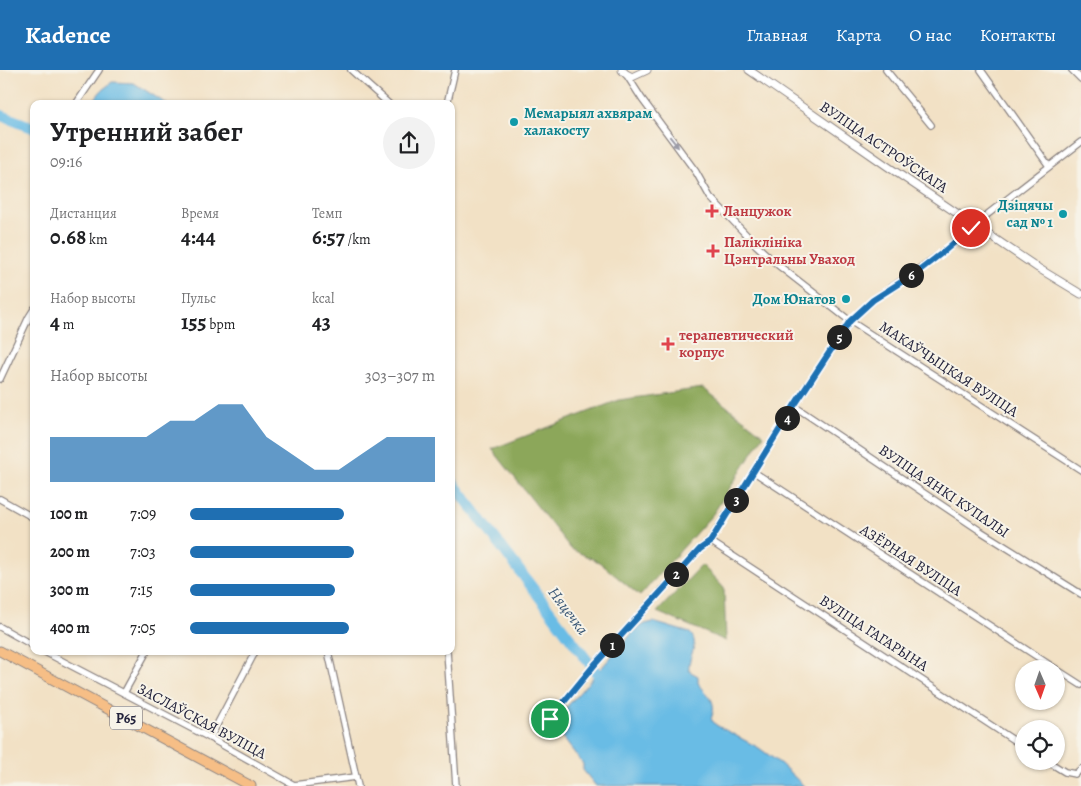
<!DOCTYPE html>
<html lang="ru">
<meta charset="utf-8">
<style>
body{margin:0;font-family:Alegreya,serif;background:#f2f2f2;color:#202124;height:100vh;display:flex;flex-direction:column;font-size:19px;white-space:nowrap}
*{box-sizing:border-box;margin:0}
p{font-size:16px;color:#757577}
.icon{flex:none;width:28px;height:28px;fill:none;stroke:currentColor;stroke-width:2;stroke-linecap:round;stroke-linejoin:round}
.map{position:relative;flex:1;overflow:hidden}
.details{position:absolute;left:30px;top:30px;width:425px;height:555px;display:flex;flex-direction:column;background:#fff;border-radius:10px;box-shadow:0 1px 4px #0004}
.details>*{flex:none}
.needle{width:32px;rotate:178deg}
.fabs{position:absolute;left:1015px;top:590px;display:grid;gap:10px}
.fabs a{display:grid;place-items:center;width:50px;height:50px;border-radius:50%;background:#fff;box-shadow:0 1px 4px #0004;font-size:25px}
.pin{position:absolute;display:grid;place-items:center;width:42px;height:42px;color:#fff;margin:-21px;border:2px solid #fff;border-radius:50%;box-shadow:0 1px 5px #0007}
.km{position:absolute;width:25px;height:25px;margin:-12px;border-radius:50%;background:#222;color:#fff;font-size:14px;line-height:25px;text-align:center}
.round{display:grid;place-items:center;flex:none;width:52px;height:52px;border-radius:26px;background:#f2f2f2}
.overview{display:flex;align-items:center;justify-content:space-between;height:85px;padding:0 20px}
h1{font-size:28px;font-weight:700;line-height:38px}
.metrics{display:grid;grid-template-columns:repeat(3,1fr);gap:8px;height:85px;padding:5px 20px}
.metrics div{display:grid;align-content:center}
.metrics b{font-size:21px;font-weight:700}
.metrics small{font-size:14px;font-weight:400}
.metrics p{font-size:14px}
.chart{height:140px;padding:10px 20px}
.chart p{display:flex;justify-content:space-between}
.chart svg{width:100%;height:90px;margin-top:5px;fill:#1f6fb2;opacity:.7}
ul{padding:0 20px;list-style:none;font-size:16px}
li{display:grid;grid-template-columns:80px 60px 1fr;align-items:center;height:38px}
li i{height:12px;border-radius:6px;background:#1f6fb2}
header{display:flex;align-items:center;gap:30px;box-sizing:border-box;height:70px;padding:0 25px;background:#1f6fb2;color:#fff}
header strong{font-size:24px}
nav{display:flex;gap:28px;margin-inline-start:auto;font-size:18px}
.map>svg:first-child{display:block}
.forest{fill:#8ca75a;stroke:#57644a}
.water{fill:#69bce5;stroke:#466f90}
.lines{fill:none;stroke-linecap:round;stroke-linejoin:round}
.river{stroke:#69bce5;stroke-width:11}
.minor-casing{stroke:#8a8280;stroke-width:8}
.tertiary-casing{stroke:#8a8280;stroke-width:9}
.primary-casing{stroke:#8a8280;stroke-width:11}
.minor{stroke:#fff;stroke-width:5.5}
.tertiary{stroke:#fff;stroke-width:7}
.primary{stroke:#f6be86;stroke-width:9}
.oneway{fill:#9c9ca7}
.route-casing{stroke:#fff;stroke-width:10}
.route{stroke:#1f6fb2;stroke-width:6}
.culture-dot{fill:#0f9aa8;stroke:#f7f3e8;stroke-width:2}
.health-dot{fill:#e0444e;stroke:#f7f3e8;stroke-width:2}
.labels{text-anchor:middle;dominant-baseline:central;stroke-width:4;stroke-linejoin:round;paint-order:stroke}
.shield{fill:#f7f3e8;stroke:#62616f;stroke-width:1}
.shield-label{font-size:14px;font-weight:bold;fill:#22223b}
.culture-label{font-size:15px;font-weight:bold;fill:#0d838f;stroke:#f7f3e8;text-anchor:end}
.street-label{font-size:15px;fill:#22223b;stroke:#f7f3e8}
.health-label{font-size:15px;font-weight:bold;fill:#be3a42;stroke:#f7f3e8;text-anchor:start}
.water-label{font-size:16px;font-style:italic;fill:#3b5876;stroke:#f7f3e8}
</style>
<header>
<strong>Kadence</strong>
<nav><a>Главная</a><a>Карта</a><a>О нас</a><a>Контакты</a></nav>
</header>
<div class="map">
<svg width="1081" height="716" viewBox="0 0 1081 716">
<rect width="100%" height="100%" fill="#f7f3e8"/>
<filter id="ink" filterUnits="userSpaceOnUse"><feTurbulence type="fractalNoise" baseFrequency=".02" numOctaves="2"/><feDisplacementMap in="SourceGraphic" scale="10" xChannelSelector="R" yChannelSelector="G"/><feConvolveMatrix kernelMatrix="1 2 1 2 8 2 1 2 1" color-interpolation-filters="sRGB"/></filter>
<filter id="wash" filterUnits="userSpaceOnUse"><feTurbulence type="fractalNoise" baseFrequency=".0096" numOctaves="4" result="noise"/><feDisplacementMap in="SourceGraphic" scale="20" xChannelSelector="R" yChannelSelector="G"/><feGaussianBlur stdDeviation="1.12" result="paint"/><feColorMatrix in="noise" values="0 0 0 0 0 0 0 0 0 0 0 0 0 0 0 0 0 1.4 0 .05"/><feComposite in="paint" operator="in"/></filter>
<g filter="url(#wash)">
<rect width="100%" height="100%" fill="#f2e1c5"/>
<g class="forest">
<polygon points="703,318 764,365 713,444 640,526 599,492 571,479 492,379 619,330"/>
<polygon points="702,495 724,518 726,571 657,542"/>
</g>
<g class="water">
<polygon points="112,12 134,13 167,34 91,34 101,21"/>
<path d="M653,552L690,563C701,575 687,586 689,601L698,606V613C708,626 718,630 711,649L716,655L759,678L781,694L804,716H596L583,700V694L557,660L561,653L563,641L635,560L645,554Z"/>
</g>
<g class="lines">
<g class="river">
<polyline points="0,45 34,58"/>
<polyline points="451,410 605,614"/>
</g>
</g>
</g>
<g filter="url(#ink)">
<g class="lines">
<g class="minor-casing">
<g id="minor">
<polyline points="351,0 389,34"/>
<polyline points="886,0 931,55"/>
<polyline points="981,0 1049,96"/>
<polyline points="1072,0 1081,9"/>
<polyline points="626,4 642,29 696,102 710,127 756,175 778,195 850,251 1081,400"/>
<polyline points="76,34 99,0"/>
<polyline points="447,34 455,0"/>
<polyline points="0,309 29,247 34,239"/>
<polyline points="794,336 982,462 1081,524"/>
<polyline points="754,402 1056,599"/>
<polyline points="0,429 34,448"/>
<polyline points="710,471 1024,677"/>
<polyline points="0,557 34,576"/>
<polyline points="43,581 210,668 294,715 356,707"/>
<polyline points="328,581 358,716"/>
<polyline points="447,581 456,716"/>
<polyline points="1056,599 1081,615"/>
<polyline points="124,623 147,581"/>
<polyline points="550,649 596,593 700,479 710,471 794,336 850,251 873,230 942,183 975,154 1081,72"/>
<polyline points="210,668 254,584 253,581"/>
<polyline points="1047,691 1065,702 1075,704 1081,699"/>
</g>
</g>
<g class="tertiary-casing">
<g id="tertiary">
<polyline points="622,0 626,4 632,7 647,0"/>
<polyline points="749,0 887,96 1038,198 1081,224"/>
</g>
</g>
<g class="primary-casing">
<polyline id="primary" points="0,581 251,716"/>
</g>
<use href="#minor" class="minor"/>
<use href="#tertiary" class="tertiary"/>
<use href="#primary" class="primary"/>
</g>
<defs><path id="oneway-solid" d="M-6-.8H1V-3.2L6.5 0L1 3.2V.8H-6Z" transform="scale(1.25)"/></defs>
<use class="oneway" href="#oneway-solid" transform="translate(674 72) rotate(52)"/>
</g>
<g class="lines" filter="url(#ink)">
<g class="route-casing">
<polyline id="route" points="550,649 596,593 700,479 710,472 794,336 850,251 873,230 920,200 942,183 971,158"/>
</g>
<use href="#route" class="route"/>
</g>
<g class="culture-dot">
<circle cx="514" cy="52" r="5"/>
<circle cx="1063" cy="144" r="5"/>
<circle cx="846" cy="229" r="5"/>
</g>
<g class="health-dot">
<path d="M709.5 133.5h5v5h5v5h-5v5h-5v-5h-5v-5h5z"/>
<path d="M710.5 173.5h5v5h5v5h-5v5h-5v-5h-5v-5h5z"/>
<path d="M665.5 266.5h5v5h5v5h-5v5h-5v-5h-5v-5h5z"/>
</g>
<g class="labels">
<rect class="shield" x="110" y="636.5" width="32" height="23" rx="4"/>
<g class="shield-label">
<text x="126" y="648">Р65</text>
</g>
<g class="culture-label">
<text x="524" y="43" text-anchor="start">Мемарыял ахвярам<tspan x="524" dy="17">халакосту</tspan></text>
<text x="1053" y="135">Дзіцячы<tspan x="1053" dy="17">сад № 1</tspan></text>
<text x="836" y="229">Дом Юнатов</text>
</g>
<g class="street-label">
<text transform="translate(884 77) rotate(34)">ВУЛІЦА АСТРОЎСКАГА</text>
<text transform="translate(949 299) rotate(33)">МАКАЎЧЫЦКАЯ ВУЛІЦА</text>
<text transform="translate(944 421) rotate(34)">ВУЛІЦА ЯНКІ КУПАЛЫ</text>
<text transform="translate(911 490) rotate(33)">АЗЁРНАЯ ВУЛІЦА</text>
<text transform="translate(874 563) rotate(33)">ВУЛІЦА ГАГАРЫНА</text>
<text transform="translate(202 651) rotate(28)">ЗАСЛАЎСКАЯ ВУЛІЦА</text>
</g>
<g class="health-label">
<text x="723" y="141">Ланцужок</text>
<text x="724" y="172">Паліклініка<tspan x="724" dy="17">Цэнтральны Уваход</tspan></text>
<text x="679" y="265">терапевтический<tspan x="679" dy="17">корпус</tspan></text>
</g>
<g class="water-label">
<text transform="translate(568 541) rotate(53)">Няцечка</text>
</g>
</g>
</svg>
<div class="fabs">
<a><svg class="needle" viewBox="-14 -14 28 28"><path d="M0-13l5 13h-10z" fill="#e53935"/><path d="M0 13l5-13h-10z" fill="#757577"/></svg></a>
<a><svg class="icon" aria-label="locate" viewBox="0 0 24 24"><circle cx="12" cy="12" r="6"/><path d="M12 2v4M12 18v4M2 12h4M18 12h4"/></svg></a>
</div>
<div class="pin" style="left:550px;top:649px;background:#1e9e55"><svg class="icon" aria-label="arrive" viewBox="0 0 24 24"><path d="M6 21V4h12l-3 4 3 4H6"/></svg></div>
<div class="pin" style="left:971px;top:158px;background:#d93025"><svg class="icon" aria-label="check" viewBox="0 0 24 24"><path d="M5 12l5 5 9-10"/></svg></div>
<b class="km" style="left:612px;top:575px">1</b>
<b class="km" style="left:676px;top:504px">2</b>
<b class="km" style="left:736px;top:430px">3</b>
<b class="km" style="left:787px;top:348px">4</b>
<b class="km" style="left:839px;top:267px">5</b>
<b class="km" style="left:911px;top:205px">6</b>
<section class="details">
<div class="overview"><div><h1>Утренний забег</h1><p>09:16</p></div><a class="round"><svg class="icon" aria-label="share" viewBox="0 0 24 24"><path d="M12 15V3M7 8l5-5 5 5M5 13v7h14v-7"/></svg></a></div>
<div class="metrics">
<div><p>Дистанция</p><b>0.68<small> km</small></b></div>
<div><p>Время</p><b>4:44</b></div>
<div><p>Темп</p><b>6:57<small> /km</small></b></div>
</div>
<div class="metrics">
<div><p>Набор высоты</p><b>4<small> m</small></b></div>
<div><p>Пульс</p><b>155<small> bpm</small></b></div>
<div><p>kcal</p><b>43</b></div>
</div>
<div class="chart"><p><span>Набор высоты</span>303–307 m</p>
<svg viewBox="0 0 160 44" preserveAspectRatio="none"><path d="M0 44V22L10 22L20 22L30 22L40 22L50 14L60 14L70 6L80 6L90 22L100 30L110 38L120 38L130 30L140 22L150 22L160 22V44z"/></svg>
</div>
<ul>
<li><b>100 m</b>7:09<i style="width:63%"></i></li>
<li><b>200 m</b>7:03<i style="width:67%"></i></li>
<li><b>300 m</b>7:15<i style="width:59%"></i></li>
<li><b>400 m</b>7:05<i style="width:65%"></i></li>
</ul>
</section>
</div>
